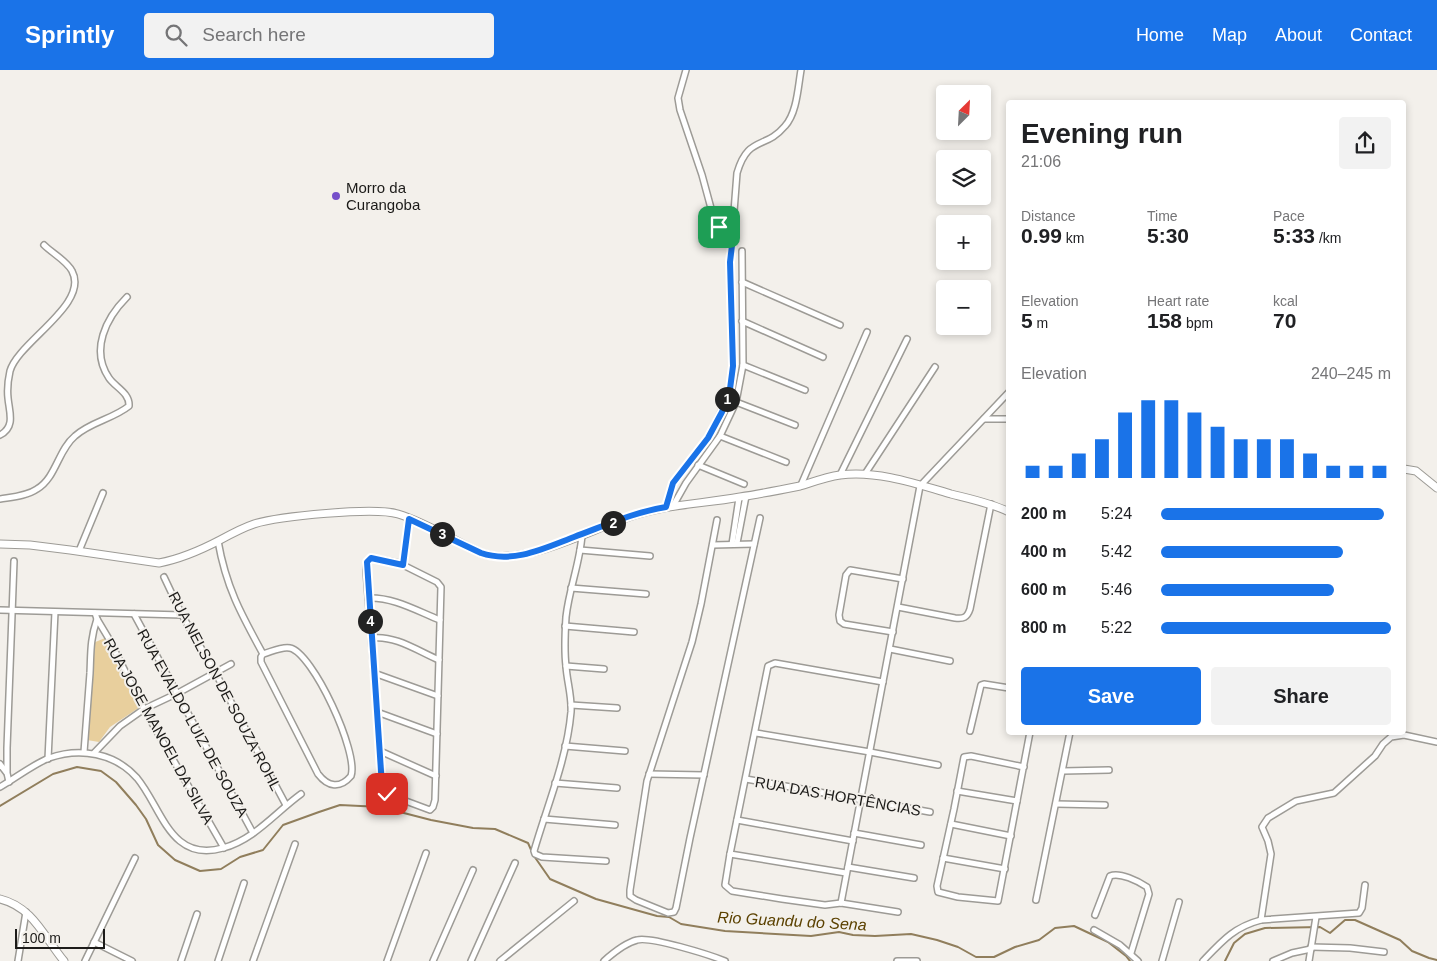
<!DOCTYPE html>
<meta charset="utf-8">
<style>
body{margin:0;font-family:Arial,sans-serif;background:#f2f2f2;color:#202124;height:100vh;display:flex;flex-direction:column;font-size:19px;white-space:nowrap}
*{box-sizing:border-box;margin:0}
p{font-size:16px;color:#757577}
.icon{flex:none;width:28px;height:28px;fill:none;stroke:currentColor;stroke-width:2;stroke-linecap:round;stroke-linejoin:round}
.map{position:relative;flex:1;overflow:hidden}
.panel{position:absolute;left:1006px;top:30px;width:400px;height:635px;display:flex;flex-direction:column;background:#fff;border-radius:5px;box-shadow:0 2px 8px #0003}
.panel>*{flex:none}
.needle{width:32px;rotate:24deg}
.fabs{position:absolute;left:936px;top:15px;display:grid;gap:10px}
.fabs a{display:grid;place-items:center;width:55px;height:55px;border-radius:5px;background:#fff;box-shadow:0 2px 8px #0003;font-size:25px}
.scale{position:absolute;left:15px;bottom:12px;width:90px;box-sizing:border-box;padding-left:5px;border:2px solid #1c1b19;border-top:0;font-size:14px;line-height:18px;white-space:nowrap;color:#1c1b19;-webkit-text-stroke:4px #f3f0eb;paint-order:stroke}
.pin{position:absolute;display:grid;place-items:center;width:42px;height:42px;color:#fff;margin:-21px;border-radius:10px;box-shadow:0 2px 8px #0006}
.km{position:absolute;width:25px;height:25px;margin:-12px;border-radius:50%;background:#222;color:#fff;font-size:14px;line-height:25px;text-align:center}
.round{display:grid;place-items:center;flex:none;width:52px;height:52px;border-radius:5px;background:#f2f2f2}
.overview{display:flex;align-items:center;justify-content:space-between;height:85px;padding:0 15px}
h1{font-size:28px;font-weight:700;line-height:38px}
.metrics{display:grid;grid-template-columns:repeat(3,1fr);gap:8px;height:85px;padding:5px 15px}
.metrics div{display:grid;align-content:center}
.metrics b{font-size:21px;font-weight:700}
.metrics small{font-size:14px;font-weight:400}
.metrics p{font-size:14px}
.chart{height:140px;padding:10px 15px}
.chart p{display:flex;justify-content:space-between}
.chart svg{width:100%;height:90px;margin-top:5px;stroke:#1a73e8;stroke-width:6}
.action{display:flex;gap:10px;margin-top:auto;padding:10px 15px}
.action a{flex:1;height:58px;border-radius:5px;background:#1a73e8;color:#fff;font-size:20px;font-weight:700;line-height:58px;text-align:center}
.action a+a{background:#f2f2f2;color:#202124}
ul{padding:0 15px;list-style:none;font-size:16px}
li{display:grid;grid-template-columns:80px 60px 1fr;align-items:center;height:38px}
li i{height:12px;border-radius:6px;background:#1a73e8}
header{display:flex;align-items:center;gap:30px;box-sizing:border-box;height:70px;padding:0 25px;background:#1a73e8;color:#fff}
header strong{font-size:24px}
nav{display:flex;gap:28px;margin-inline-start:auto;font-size:18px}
.search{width:350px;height:45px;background:#f2f2f2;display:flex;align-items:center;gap:12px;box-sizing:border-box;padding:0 18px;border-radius:5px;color:#757577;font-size:19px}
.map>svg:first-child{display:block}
.green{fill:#e8cf9d}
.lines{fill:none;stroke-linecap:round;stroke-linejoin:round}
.stream{stroke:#907e5c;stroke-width:2}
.street-casing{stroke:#9d9b96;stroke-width:8}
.secondary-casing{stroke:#9d9b96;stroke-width:9}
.street{stroke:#fff;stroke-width:5}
.secondary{stroke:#fff;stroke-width:7}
.route-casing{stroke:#fff;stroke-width:10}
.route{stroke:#1a73e8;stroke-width:6}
.poi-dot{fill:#7650ca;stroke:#f3f0eb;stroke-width:2}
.labels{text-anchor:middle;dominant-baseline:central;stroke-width:4;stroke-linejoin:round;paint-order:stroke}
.poi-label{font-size:15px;fill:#1c1b19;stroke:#f3f0eb;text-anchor:start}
.street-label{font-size:15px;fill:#1c1b19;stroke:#f3f0eb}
.water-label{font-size:16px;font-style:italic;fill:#5b4100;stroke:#f3f0eb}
</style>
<header>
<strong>Sprintly</strong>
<div class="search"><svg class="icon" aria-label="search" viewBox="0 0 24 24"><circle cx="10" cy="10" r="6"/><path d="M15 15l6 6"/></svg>Search here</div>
<nav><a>Home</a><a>Map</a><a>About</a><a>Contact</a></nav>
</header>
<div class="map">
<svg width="1437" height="891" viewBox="0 0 1437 891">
<rect width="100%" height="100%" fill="#f3f0eb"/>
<polygon class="green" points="105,568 140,637 110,657 99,672 87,670 93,573"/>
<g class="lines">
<g class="stream">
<polyline points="0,736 53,704 77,697 101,701 116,712 136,735 146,749 158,775 175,790 200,801 221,799 240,787 263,780 283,755 319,742 340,735 381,737 387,736 400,742 431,750 473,758 495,759 528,773 532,782"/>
<polyline points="534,786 550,809 596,829 657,846 669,847 681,854 725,861 811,866 839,862 853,865 875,866 911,864 937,870 958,877 976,887 994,887 1015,877 1039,870 1055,858 1074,856 1108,872 1126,886 1130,891"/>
<polyline points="1225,891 1234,873 1245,864 1265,858 1320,857 1330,863 1345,850 1355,850 1400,870 1412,881 1429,888 1437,890"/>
</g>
<g class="street-casing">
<g id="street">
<polyline points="686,0 678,28 680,40 702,105 715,153 733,167"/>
<polyline points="742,212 840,255"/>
<polyline points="742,251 823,287"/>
<polyline points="743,295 805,320"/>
<polyline points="736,332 795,355"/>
<polyline points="984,349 1009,349"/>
<path d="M0,365C16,357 9,341 8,328C7,319 8,310 10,301C18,272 90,234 72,201C67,191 52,183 44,175"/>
<polyline points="720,366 786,392"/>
<polyline points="698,395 744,414"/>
<polyline points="865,404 935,297"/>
<polyline points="840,405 907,269"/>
<polyline points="801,415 867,262"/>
<path d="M0,429C12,427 27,426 37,419C56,408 58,380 75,366C90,352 113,349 129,336C130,323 115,317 109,308C90,280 106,248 127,227"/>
<polyline points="673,436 686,413 720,366 736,332 743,295 742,181"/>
<path d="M666,437L673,413L708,369L721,342L730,319L733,296L730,193L737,103C748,65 765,80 785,56C797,43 798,17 801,0"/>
<polyline points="717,450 701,534 692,572 647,711 630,820 630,826 636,830 668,843 674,842 676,838 690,768 760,448"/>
<path d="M582,465C580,493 569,519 566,547C565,563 564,580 566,596C567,612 572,626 571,642C567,689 547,736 534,781L535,784L542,787L606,791"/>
<path d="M218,471C226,517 241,544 263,584L261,587V592L318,704C328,717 340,719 351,706C359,683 313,583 290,578C282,576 271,582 263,584"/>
<polyline points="737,473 746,426"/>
<polyline points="732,474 739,428"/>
<polyline points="713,475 754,474"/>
<polyline points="580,480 650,486"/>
<polyline points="79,481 103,423"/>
<polygon points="371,488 399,493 437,512 441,517 435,730 433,737 430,740 387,724 383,720 366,500 367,492"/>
<polyline points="403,495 409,449"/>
<polyline points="164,507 182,545 215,602 286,735"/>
<polyline points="571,518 646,524"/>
<path d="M368,528C394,527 417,541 440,550"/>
<path d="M898,537L955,548C963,549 967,548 970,539L991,434"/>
<polyline points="0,540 182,545"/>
<polyline points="95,543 97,549 109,569 144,639 224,778"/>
<polyline points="134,544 253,763"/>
<polyline points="565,556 634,562"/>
<polyline points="893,562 844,554 840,551 839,545 846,505 850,500 903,509"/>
<path d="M372,568C395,565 418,581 439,590"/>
<polyline points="890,579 950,591"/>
<polyline points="566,596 604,599"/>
<polyline points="374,603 438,626"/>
<polyline points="883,612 775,593 768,596 730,784 725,815 732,821 782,829 825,835 841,833 898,842"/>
<polyline points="571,635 617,638"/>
<polyline points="377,642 437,664"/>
<polyline points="970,661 981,615 984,614 1009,618"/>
<polyline points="756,663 870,682 938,695"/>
<polyline points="565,676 625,681"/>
<polyline points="380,681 436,706"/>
<path d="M84,682C86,656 88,630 90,603C91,582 90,570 97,549"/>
<polyline points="94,683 120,656 144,639 178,623 231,594"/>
<polyline points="48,689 55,542"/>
<polyline points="0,694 6,702"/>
<polyline points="1024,697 971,686 964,687 954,739 937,816 938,822 958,827 998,831 1030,662"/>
<polyline points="1063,701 1109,700"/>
<polyline points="649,704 704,705"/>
<polyline points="746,709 930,742"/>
<polyline points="9,712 7,703 7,678 14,491"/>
<polyline points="555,713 617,718"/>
<path d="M0,717C16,708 32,695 49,688C80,677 115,683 137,708C162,738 170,793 223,778C254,770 276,742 301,724"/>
<polyline points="957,721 1017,731"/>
<polyline points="1056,734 1105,735"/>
<polyline points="544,749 615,755"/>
<polyline points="737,750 853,771"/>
<polyline points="951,754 1011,766"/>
<polyline points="854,763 921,775"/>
<polyline points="730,784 846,803"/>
<polyline points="943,788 1005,799"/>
<polyline points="848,797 914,808"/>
<polyline points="1036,830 1070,662"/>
<polyline points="841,833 920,416 1009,322"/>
<path d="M1095,845L1110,806C1120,802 1138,811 1147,817L1149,824L1131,883"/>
<polyline points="1261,850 1271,784 1268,771 1262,757 1268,748 1296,731 1334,723 1375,686 1383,674 1391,667 1404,665 1437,672"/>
<polyline points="1094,860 1120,875 1138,891"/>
<polyline points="94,872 132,891"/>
<polyline points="1311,877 1350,878 1384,882"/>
<polyline points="18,891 26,842"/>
<polyline points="85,891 135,788"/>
<polyline points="181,891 197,844"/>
<polyline points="218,891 244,813"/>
<polyline points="253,891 295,774"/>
<polyline points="387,891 426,783"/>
<polyline points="433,891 473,800"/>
<polyline points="471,891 515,793"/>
<polyline points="500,891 574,831"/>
<path d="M604,891C613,883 625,873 637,870C650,866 710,885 725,891"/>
<polyline points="897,891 917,891"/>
<polyline points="1162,891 1179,832"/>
<path d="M1203,891C1222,871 1234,857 1261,850L1359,843L1362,838L1365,815"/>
<polyline points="1273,891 1292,883 1311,879"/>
<polyline points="1309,891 1316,847"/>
</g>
</g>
<g class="secondary-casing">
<g id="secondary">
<polyline points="1404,399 1416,401 1437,418"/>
<path d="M0,474L30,475L70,480L159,493C180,489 201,480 220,470C231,464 242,458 254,454C279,446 374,437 398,444C425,452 455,471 481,483C521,498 589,460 629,447C665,434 703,434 740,427C760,424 780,420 800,416C813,412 826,407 840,405C877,400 917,414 951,424C971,429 991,433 1009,442"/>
<path d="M0,829C33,837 44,867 64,891"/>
</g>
</g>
<use href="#street" class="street"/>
<use href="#secondary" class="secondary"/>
</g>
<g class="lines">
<g class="route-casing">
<path id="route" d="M387,724L382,716L367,492L371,488L403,495L409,449L481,483C513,494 545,478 574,467C604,456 634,442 666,437L673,413L708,368L722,342L730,319L733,296L730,192L733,167L719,157"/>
</g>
<use href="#route" class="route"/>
</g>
<circle class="poi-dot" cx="336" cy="126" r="5"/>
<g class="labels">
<g class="poi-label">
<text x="346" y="117">Morro da<tspan x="346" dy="17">Curangoba</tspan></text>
</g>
<g class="street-label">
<text transform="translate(225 621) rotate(62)">RUA NELSON DE SOUZA ROHL</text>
<text transform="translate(193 653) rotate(61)">RUA EVALDO LUIZ DE SOUZA</text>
<text transform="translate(159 661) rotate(61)">RUA JOSE MANOEL DA SILVA</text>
<text transform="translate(838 726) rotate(10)">RUA DAS HORTÊNCIAS</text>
</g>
<g class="water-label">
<text transform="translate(792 851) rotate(3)">Rio Guandu do Sena</text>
</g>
</g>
</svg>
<div class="fabs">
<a><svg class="needle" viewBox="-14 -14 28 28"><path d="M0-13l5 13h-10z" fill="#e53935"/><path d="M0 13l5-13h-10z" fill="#757577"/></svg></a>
<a><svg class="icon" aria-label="layers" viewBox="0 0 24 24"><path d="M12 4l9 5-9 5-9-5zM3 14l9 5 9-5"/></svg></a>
<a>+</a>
<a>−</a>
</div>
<div class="scale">100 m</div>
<div class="pin" style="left:719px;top:157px;background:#1e9e55"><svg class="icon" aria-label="arrive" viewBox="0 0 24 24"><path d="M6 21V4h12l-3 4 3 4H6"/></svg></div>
<div class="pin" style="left:387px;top:724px;background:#d93025"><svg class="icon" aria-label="check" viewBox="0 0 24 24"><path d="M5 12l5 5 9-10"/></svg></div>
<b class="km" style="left:727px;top:329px">1</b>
<b class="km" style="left:613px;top:453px">2</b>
<b class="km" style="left:442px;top:464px">3</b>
<b class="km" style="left:370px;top:551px">4</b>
<section class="panel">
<div class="overview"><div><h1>Evening run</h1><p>21:06</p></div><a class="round"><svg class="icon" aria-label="share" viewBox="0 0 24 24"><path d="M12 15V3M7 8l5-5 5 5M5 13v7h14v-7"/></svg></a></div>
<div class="metrics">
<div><p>Distance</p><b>0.99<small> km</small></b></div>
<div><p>Time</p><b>5:30</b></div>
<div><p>Pace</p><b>5:33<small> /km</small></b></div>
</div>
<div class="metrics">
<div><p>Elevation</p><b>5<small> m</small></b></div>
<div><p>Heart rate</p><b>158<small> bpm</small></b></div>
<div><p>kcal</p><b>70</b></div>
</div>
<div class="chart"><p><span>Elevation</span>240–245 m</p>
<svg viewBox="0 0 160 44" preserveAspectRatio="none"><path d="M5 44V38M15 44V38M25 44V32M35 44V25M45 44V12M55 44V6M65 44V6M75 44V12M85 44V19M95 44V25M105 44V25M115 44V25M125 44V32M135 44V38M145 44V38M155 44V38"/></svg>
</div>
<ul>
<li><b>200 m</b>5:24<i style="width:97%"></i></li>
<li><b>400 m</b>5:42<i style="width:79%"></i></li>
<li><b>600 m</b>5:46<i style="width:75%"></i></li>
<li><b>800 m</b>5:22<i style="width:100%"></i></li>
</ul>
<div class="action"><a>Save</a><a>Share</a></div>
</section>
</div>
